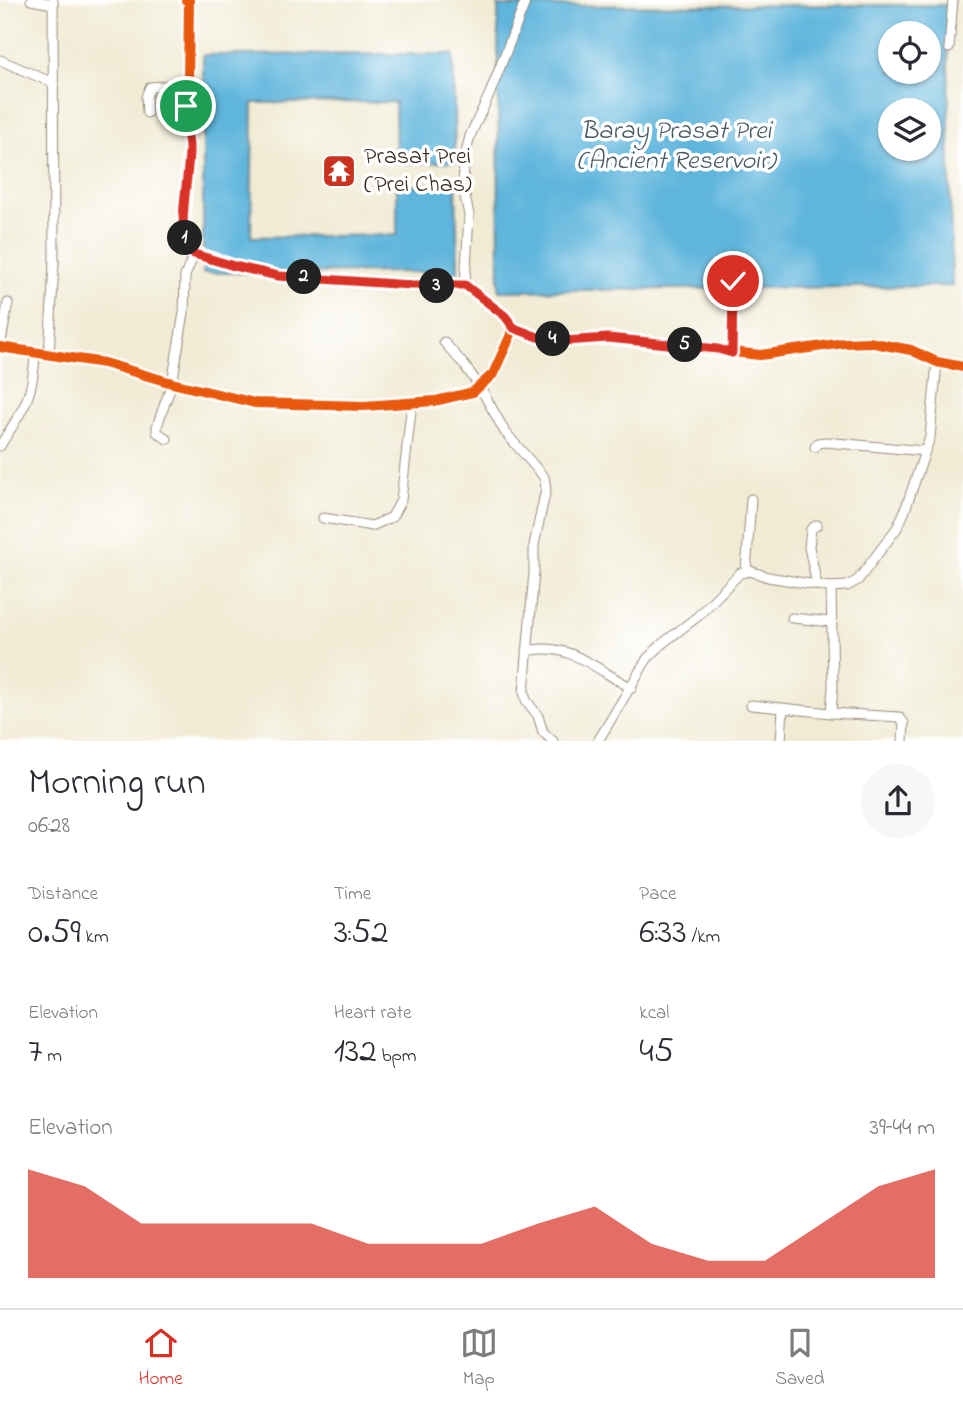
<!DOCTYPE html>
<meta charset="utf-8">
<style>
body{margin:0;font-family:"Indie Flower",sans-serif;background:#f7f7f7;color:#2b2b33;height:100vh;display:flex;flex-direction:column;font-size:26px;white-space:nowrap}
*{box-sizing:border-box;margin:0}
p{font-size:23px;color:#7c7c81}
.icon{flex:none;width:38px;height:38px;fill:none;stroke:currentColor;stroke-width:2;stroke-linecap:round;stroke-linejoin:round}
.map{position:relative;height:741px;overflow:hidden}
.side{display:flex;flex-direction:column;background:#fff;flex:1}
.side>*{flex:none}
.tools{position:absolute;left:878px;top:21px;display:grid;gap:14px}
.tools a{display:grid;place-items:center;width:63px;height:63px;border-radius:50%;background:#fff;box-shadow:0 2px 5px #0004;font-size:35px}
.pin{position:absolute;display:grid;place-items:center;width:60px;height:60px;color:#fff;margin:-30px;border:4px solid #fff;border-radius:50%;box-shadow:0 2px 7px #0007}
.km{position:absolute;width:35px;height:35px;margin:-18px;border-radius:50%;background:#222;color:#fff;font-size:19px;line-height:35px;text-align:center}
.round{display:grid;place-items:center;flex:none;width:74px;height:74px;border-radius:37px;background:#f7f7f7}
.head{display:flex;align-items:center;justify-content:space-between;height:119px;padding:0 28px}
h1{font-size:38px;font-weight:600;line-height:52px}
.figures{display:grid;grid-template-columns:repeat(3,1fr);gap:10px;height:119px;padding:7px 28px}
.figures div{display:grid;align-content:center}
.figures b{font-size:35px;font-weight:600}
.figures small{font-size:19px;font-weight:400}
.figures p{font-size:19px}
.chart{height:196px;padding:14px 28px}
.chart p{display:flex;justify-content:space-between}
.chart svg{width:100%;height:126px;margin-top:7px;fill:#d93025;opacity:.7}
.tab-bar{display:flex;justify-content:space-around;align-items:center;height:98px;border-top:2px solid #e1e1e2;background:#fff;font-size:19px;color:#7c7c81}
.tab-bar a{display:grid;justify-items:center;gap:4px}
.tab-bar .on{color:#d93025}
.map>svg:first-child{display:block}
.water{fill:#5fb5dc;stroke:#4d707d;stroke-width:2;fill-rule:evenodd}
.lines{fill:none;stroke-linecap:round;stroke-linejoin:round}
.minor-casing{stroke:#968a79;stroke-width:11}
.minor{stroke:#fff;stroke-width:9}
.cycleway-casing{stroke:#fff;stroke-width:15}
.cycleway{stroke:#e8590c;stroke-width:10}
.route-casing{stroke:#fff;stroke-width:14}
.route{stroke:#d93025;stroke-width:9}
.labels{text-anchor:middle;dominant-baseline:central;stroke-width:7;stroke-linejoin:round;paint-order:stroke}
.poi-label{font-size:24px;fill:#3b2a1e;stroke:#fff;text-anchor:start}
.water-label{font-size:26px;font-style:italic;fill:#485b60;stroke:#fff}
</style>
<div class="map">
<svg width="963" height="741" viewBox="0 0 963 741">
<rect width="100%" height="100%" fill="#fff"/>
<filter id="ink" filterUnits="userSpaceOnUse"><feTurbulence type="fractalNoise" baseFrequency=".0143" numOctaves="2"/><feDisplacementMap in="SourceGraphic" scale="14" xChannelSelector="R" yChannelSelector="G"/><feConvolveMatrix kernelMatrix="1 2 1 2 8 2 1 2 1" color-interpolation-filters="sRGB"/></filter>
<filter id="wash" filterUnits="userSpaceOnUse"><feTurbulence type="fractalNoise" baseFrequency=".00686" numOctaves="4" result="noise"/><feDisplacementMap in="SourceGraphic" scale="28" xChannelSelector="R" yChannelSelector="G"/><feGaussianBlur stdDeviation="1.57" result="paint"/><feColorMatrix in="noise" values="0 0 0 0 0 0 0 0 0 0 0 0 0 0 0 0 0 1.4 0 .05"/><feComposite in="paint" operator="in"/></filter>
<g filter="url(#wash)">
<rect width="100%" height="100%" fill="#f1ebd4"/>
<g class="water">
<path d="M947,5L952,286L499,291L498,6ZM891,33H929V72H891ZM891,110H929V149H891Z"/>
<polygon points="453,54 455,162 396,163 395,102 253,103 251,237 397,235 397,186 456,185 458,272 203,273 203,55"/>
</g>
</g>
<g filter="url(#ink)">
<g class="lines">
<g class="minor-casing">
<g id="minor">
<polyline points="31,0 53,4"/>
<polyline points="186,0 189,0 188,88 184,116 189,146 184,208 185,246 188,251 234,266 278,276 411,285 465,285 505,316 514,328"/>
<polyline points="949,48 953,0"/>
<polyline points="0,60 53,83"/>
<polyline points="147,113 146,97 150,87 188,84"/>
<polyline points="465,285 469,215 463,187 464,161 470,136 490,93 526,0"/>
<polyline points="444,342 465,366 480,387 505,432 544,477 546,489 534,545 534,572 524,692 526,700 538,716 543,732 553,741"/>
<polyline points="0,347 104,363 172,383 255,403 364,406 435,401 473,392 493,374 514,328 538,337 564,341 608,338 760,355 844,343 869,342 911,350 937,362 963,367"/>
<polyline points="0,347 8,303"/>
<polyline points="732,353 733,281"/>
<polyline points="49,355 54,263 53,0"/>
<polyline points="167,439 157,432 157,426 172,383 184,313 185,276 194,254"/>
<path d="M0,446C23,409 33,399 35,354"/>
<polyline points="815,447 818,443 825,442 925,451"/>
<polyline points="323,518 372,526 392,517 401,500 412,402"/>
<polyline points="746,572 751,499"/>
<polyline points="817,585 809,547 811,529 817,525"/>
<polyline points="792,618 831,622"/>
<path d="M527,651C570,641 596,670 632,688"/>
<polyline points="751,705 831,713 833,687 831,587"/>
<polyline points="831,713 899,717 904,723 903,741"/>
<polyline points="598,741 647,659 663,643 697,617 740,573 750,571 768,577 829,587 847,586 858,580 897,528 904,513 930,437 937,362"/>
<polyline points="781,741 783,708"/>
</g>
</g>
<use href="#minor" class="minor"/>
<g class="cycleway-casing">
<g id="cycleway">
<polyline points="186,0 189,0 188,88 184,116 189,146 184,208 185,246 188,251 234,266 278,276 411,285 465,285 505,316 514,328"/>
<polyline points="0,347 104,363 172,383 255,403 364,406 435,401 473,392 493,374 514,328 538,337 564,341 608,338 760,355 844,343 869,342 911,350 937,362 963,367"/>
</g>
</g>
<use href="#cycleway" class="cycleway"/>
</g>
</g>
<g class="lines" filter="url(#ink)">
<g class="route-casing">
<path id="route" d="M186,106C182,120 189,134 189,148C190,172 176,232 188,251L194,254L234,266L278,276L411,285H465L505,316L514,328L538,337L564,341L608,338L718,349L732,353L733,281"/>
</g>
<use href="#route" class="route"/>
</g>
<defs>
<g id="temple-square" transform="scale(1.75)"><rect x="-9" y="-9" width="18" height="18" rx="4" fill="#c8321e" stroke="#fff"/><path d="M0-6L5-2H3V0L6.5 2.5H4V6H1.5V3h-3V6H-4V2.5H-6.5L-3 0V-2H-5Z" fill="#fff"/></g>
</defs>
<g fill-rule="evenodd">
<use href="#temple-square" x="339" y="171"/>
</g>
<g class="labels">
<g class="poi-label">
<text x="364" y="157">Prasat Prei<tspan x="364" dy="28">(Prei Chas)</tspan></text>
</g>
<g class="water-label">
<text x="676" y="132">Baray Prasat Prei<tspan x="676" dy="30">(Ancient Reservoir)</tspan></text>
</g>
</g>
</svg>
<div class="tools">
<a><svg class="icon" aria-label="locate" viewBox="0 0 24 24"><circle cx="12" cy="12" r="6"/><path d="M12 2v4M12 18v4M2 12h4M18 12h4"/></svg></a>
<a><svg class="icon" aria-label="layers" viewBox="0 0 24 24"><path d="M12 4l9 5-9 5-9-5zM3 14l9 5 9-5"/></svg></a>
</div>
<div class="pin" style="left:186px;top:106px;background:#1e9e55"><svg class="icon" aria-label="arrive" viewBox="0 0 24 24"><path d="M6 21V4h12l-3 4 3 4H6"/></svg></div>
<div class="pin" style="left:733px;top:281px;background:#d93025"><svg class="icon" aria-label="check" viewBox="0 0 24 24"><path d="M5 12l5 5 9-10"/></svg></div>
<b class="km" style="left:185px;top:238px">1</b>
<b class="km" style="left:304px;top:277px">2</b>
<b class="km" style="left:437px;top:286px">3</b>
<b class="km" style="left:553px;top:339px">4</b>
<b class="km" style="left:685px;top:345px">5</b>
</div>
<section class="side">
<div class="head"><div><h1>Morning run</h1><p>06:28</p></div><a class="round"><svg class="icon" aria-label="share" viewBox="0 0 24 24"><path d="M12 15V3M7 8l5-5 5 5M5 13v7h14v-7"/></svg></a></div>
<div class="figures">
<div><p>Distance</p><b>0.59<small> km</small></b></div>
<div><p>Time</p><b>3:52</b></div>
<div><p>Pace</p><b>6:33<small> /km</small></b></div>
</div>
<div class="figures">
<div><p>Elevation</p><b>7<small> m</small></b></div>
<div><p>Heart rate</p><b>132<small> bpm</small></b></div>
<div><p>kcal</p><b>45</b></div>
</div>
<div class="chart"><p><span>Elevation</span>39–44 m</p>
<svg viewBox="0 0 160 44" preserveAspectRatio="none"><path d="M0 44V6L10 12L20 25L30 25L40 25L50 25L60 32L70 32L80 32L90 25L100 19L110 32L120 38L130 38L140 25L150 12L160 6V44z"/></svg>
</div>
</section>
<nav class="tab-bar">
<a class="on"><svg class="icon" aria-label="home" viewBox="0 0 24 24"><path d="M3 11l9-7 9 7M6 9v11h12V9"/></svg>Home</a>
<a><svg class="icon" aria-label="map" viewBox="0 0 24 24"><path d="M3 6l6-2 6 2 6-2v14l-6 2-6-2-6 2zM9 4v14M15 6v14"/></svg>Map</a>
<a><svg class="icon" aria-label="saved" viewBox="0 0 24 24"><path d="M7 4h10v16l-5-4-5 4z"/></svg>Saved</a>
</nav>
